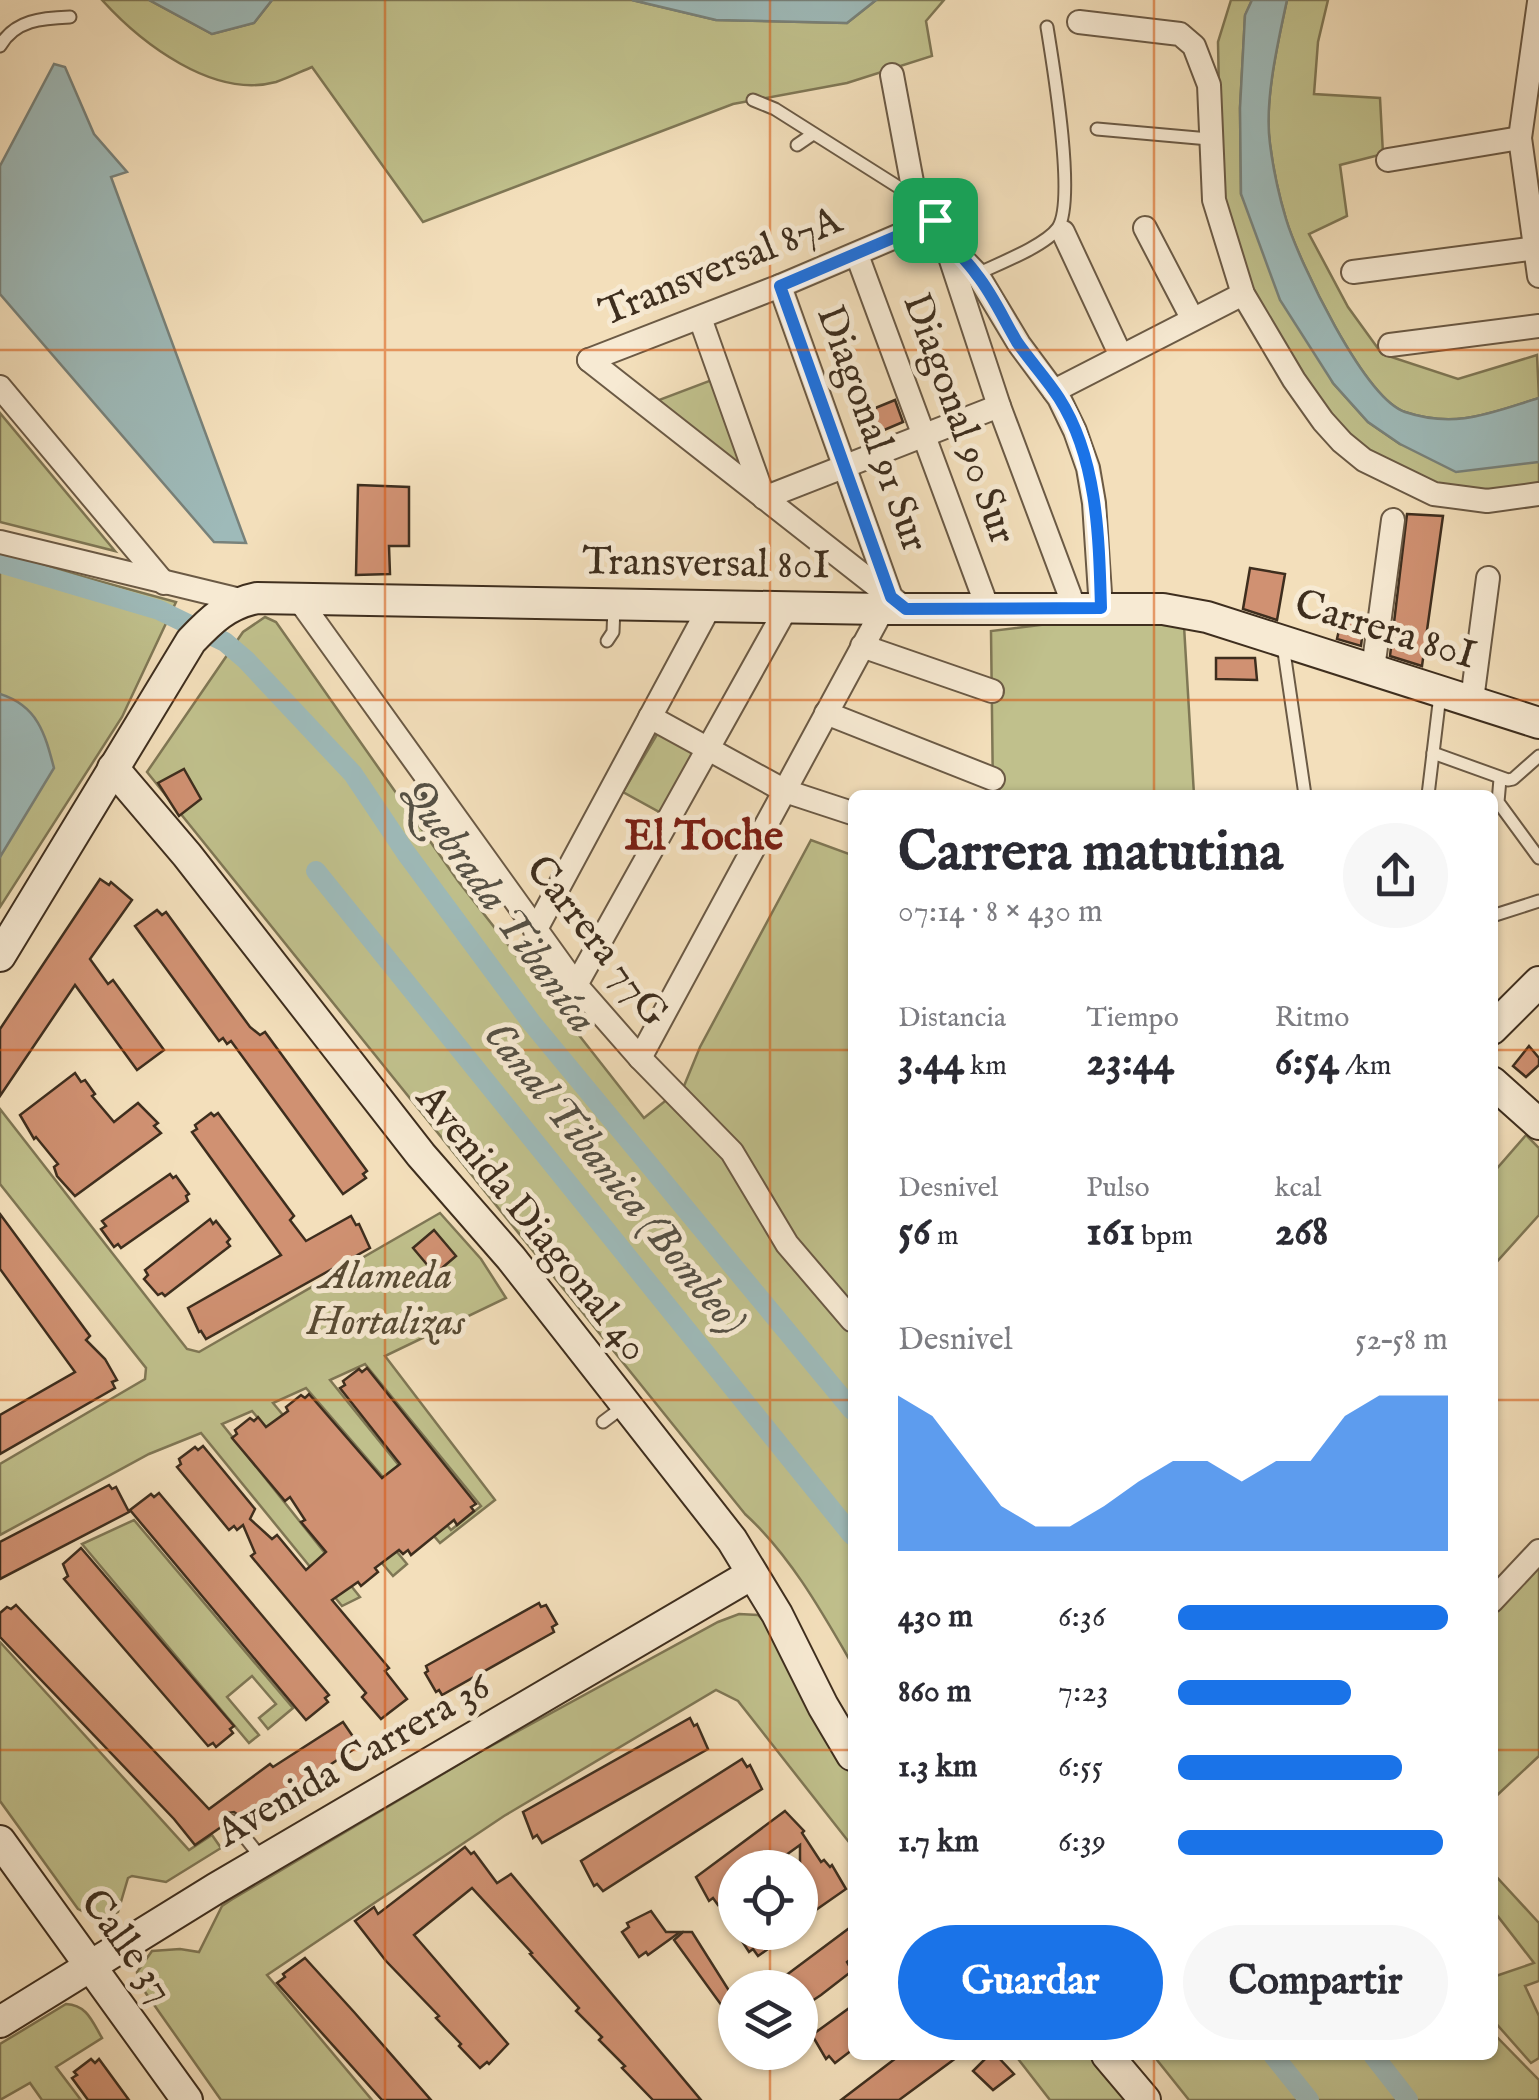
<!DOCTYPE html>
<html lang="es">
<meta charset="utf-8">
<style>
body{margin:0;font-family:"IM FELL English",serif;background:#f7f7f7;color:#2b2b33;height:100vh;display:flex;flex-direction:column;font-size:38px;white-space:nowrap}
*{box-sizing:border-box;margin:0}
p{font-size:32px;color:#7c7c81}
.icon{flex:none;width:55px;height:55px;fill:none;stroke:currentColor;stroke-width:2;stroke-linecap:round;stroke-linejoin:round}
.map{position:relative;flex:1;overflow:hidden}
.sheet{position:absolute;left:848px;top:790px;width:650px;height:1270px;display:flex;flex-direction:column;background:#fff;border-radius:15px;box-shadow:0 2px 8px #0004}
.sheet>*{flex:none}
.fabs{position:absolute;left:718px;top:1850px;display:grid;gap:20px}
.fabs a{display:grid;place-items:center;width:100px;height:100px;border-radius:50%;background:#fff;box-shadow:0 2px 8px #0004;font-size:50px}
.pin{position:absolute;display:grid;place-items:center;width:85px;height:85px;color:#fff;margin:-42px;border-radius:20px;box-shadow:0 5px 15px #0006}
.round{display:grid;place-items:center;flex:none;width:105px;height:105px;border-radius:52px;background:#f7f7f7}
.overview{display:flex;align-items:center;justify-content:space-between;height:170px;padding:0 50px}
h1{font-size:55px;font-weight:700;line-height:75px}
.metrics{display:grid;grid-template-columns:repeat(3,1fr);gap:15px;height:170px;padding:10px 50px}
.metrics div{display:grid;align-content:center}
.metrics b{font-size:42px;font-weight:700}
.metrics small{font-size:28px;font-weight:400}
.metrics p{font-size:28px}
.chart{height:280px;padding:20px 50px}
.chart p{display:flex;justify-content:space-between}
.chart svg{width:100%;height:180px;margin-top:10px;fill:#1a73e8;opacity:.7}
.action{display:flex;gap:20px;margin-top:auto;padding:20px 50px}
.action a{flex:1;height:115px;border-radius:60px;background:#1a73e8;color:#fff;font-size:40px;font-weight:700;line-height:115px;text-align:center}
.action a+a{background:#f7f7f7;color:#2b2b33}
ul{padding:0 50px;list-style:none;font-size:32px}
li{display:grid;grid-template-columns:160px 120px 1fr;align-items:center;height:75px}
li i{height:25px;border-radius:12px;background:#1a73e8}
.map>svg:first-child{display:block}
.green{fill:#c0c08c;stroke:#7f7755;stroke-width:2.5;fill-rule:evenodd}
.water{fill:#9ebab9;stroke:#78827b;stroke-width:2.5}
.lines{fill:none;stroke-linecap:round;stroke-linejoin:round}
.canal{stroke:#9ebab9;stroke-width:20}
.building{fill:#d09172;stroke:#3e2e1e;stroke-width:2.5}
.lane-casing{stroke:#6b5a45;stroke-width:15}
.street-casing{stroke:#6b5a45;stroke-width:26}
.secondary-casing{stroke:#3e2e1e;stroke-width:34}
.lane{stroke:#f7ead3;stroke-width:11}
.street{stroke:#f7ead3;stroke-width:22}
.secondary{stroke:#f7ead3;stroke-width:30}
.route-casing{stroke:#fff;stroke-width:20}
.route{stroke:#1a73e8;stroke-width:12}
.grid{fill:none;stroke:#d7550e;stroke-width:2.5;stroke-opacity:0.55}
.labels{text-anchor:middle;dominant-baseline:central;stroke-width:10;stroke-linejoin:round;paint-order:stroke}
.street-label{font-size:40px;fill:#3e2e1e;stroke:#f7ead3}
.park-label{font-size:40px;font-style:italic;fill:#584b34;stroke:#f7ead3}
.neighbourhood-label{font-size:42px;font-weight:bold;fill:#7a1f14;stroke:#f7ead3}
.water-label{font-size:42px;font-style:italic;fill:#565145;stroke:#f7ead3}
</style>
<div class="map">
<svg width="1539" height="2100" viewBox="0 0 1539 2100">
<rect width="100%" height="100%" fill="#f3dfbb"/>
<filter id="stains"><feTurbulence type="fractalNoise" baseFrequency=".002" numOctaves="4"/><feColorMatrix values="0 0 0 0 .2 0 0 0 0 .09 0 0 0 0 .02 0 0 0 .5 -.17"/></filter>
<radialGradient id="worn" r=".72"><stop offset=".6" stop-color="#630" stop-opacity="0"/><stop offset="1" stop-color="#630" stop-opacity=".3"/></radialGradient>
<g class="green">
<path d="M102,0H149L212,34L254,23L272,0H632L716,20L847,23L876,0H944L926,21L932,56L847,83L733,104L423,222L312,67C300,72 288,78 276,82C213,99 141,43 102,0Z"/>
<polygon points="1231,0 1252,0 1245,16 1240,108 1241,194 1333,383 1368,422 1400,444 1539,462 1539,490 1456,496 1345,441 1254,298 1221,197 1218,42"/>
<path d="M1287,0H1328L1318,42L1314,94L1380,98L1383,154L1340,165L1347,216L1309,234L1348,307L1382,354L1458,379L1537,355L1539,398C1490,413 1456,429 1405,412C1364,398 1299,262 1286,219C1279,196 1273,168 1270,144C1264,101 1278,42 1287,0Z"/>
<polygon points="717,378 755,479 651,403"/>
<polygon points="0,413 115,551 0,522"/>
<polygon points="0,554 176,602 122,717 0,907"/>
<path d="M265,617L276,622L458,881L644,1118L684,1086L700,1047L811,840L852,855V1664C822,1612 790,1555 745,1514L147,772L243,632Z"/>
<polygon points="1080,620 1184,626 1194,795 993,795 991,631"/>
<polygon points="659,731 699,754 663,814 623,792"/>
<path d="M0,1109L187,1349L199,1352L440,1213L481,1259L506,1298L385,1356L495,1500L440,1543L306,1388L273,1403L407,1564L393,1576L252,1411L222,1424L360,1597L342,1606L201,1433L149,1454L0,1535V1464L145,1379L146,1368L0,1184ZM365,1364L481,1506L451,1530L330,1380Z"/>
<polygon points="1526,1135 1539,1148 1539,1215 1493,1266 1493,1173"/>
<polygon points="134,1520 293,1708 268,1729 259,1718 276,1704 252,1676 227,1697 259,1735 249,1743 82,1544"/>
<polygon points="1539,1564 1539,1756 1493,1799 1493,1615"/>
<polygon points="739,1614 758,1615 772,1630 790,1673 852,1769 852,1846 738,1701 716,1690 504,1816 267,1975 372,2100 221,2100 138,1982 137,1972 152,1951 180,1949 199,1952 222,1906 231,1900 478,1753 718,1622"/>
<path d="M0,1642L189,1850L212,1835L221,1848L166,1882L132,1876L128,1878L118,1912C104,1920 91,1916 78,1909L0,1801Z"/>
<polygon points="1493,1873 1539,1923 1539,1981 1525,1986 1539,2016 1539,2058 1531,2063 1493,2020 1493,1977 1534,1963 1493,1910"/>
<path d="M66,2004C87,2005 92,2021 102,2038L56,2067L81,2100H42L30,2083L0,2100V2044Z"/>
<polygon points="1493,2033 1539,2080 1539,2100 1189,2100 1153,2055 1492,2055"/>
<polygon points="1015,2055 1089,2055 1127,2100 1050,2100"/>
</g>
<g class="water">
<polygon points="149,0 272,0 254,23 212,34"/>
<polygon points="632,0 876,0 847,23 716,20"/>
<path d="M1252,0H1287C1278,42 1264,101 1270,144C1273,168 1279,196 1286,219C1299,262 1364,398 1405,412C1456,429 1490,413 1539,398V462L1456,472L1400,444L1368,422L1333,383L1280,300L1241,194L1240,108L1245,15Z"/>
<polygon points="54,64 65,67 94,134 127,172 111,177 246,543 214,542 0,294 0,166"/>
<path d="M0,694C38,706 45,734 54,768L0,857Z"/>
</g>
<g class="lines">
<g class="canal">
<polyline points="0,563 159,610 225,642 246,660 353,774 406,853 531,1022 852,1410"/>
<polyline points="316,871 852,1535"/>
<polyline points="1273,2055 1309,2100"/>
<polyline points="1373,2055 1408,2100"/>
</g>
</g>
<g class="building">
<polygon points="895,400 903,422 877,433 868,411"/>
<polygon points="358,485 409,487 409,546 389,546 390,574 356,575"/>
<polygon points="1407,514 1443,516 1422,666 1390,656"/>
<polygon points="1250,568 1285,574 1277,620 1243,609"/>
<polygon points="1342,617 1364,621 1361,646 1337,639"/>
<polygon points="1216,658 1255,658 1257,680 1216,679"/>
<polygon points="184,769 201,799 179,816 158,783"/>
<polygon points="100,879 109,885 111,882 132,900 90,959 108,984 113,980 164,1050 137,1070 75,985 0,1096 0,1029"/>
<polygon points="157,910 162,915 166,912 250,1027 260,1035 265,1032 367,1171 363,1174 366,1178 343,1194 231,1041 227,1044 223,1038 219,1041 135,926"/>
<polygon points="1529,1046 1539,1058 1539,1065 1526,1077 1513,1066"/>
<polygon points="75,1073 81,1082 85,1080 95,1094 92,1096 114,1122 138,1103 158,1123 154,1126 161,1133 75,1196 57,1176 54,1167 58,1164 36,1137 34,1139 20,1115"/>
<polygon points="211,1113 214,1116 218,1113 294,1216 290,1220 306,1241 351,1216 356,1225 359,1224 370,1248 206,1339 201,1331 199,1332 188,1308 281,1255 192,1132 197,1129 195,1125"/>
<polygon points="170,1174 173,1178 176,1176 189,1194 186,1196 188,1201 121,1248 118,1244 114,1247 101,1229 106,1226 102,1221"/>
<polygon points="0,1214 90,1336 86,1340 105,1359 117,1380 112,1382 115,1388 0,1454 0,1415 75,1372 0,1269"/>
<polygon points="210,1219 213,1224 216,1221 230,1239 227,1242 230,1246 165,1296 162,1293 158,1295 144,1279 148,1275 145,1270"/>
<polygon points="434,1230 456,1256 435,1274 413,1248"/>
<polygon points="367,1368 476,1504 471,1507 474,1511 457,1525 454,1520 411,1555 408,1550 403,1554 399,1550 375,1568 378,1572 361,1586 358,1582 332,1600 389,1668 385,1671 407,1699 381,1719 362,1697 366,1693 251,1556 255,1553 243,1525 237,1530 234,1526 229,1530 177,1467 181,1464 179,1459 195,1447 198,1450 203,1446 255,1509 250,1519 272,1539 277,1535 306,1570 326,1552 301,1522 305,1520 290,1497 285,1501 232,1438 237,1434 235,1430 250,1418 254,1421 258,1417 266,1427 288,1411 286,1407 301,1395 305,1398 309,1394 382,1478 400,1464 340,1388 345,1385 343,1381 359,1369 362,1372"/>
<polygon points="109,1485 112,1489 116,1487 129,1512 0,1579 0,1542"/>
<polygon points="159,1493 329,1695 325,1698 328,1702 306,1720 130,1510 151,1494 154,1497"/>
<polygon points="81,1548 234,1726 230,1729 233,1733 216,1747 213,1743 208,1746 64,1579 68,1576 63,1564"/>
<polygon points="539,1603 541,1607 546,1605 557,1624 552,1627 554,1632 442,1695 439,1690 436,1692 425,1673 428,1671 426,1666"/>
<polygon points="16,1605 209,1809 270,1764 273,1767 343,1722 356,1741 351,1743 354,1749 246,1820 234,1812 227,1813 224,1825 195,1845 174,1819 0,1637 0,1613 7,1607 11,1609"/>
<polygon points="690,1718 694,1726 697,1724 708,1749 542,1843 537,1835 533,1838 523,1812"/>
<polygon points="742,1759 747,1767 750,1765 762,1789 603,1891 597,1884 594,1886 581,1861"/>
<polygon points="785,1811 804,1831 802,1833 821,1862 824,1860 830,1867 832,1865 846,1889 800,1921 800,1891 805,1886 800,1880 800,1845 768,1868 735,1868 735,1893 718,1905 713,1898 709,1901 696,1877"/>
<polygon points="465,1847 471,1854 474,1852 497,1883 511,1874 701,2100 653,2100 622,2068 625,2066 599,2040 602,2037 576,2011 579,2008 530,1954 532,1953 472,1888 414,1935 508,2044 489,2064 487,2062 480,2068 459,2046 461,2044 436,2018 439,2016 386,1961 355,1921 374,1907 378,1914"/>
<polygon points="651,1911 666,1932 680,1932 648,1955 646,1952 639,1957 622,1932 629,1927 627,1923"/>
<polygon points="852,1926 852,1958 847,1962 852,1971 821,1995 800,2009 800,1988 769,1988"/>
<polygon points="683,1932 692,1932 733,1997 722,2006 674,1940"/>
<polygon points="747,1932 792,1932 758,1956 753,1949 749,1952 740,1938"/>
<polygon points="305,1958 354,2012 431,2100 382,2100 277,1983 285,1977 283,1974"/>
<polygon points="852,2006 852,2050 835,2063 829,2056 826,2059 812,2035"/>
<polygon points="900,2055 960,2055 899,2100 841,2100"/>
<polygon points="989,2055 996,2055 1014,2074 993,2090 973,2071"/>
<polygon points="91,2059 95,2063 99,2059 129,2100 88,2100 72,2078 77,2075 74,2072"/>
</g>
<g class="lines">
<g class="lane-casing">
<g id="lane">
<path d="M0,46C15,20 42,18 70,17"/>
<polyline points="753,100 775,109 911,195"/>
<polyline points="1097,129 1209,139"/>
<polyline points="797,145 813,134"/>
<path d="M977,274C998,264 1045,246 1058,228C1076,200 1053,64 1047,27"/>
<polyline points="607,641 613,632 614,607"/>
<polyline points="1283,645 1305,795"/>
<polyline points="1433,753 1508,780 1513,779 1539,756"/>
<polyline points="1500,779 1498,802 1539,858"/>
<polyline points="1428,795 1440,695"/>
<polyline points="1492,916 1539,901"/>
<polyline points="603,1422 623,1407"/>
<polyline points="232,1821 263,1860"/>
</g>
</g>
<g class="street-casing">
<g id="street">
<polyline points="1539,2 1520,138 1539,276"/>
<polyline points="1079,22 1180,34 1194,46 1209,85 1214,200 1243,294 1294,380 1323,421 1342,442 1364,460 1434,494 1487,501 1539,494"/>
<polyline points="892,75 915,198 935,220 946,242 977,274 1019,344 1059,398 1075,431 1088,468 1094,503 1101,609"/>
<polyline points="1388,160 1520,138"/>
<polyline points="1145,228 1192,318"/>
<polyline points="1063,232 1121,356"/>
<polyline points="946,245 999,406 1075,609"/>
<polyline points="857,255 988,609"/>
<polyline points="1353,272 1537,248"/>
<polyline points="780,286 891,597"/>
<polyline points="700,318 764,498 999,406"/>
<polyline points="1390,345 1539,326"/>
<polyline points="589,360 906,609"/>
<polyline points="589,360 780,286 935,220"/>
<polyline points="0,387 164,583"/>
<polyline points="1054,391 1243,294"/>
<polyline points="0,542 244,601"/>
<polyline points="297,597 576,985 640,1058 732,1152 787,1244 852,1320"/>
<polyline points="862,646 992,691"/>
<polyline points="1373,669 1393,520"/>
<polyline points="1472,700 1488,578"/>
<polyline points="826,713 993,779"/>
<polyline points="650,717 785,791 852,813"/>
<polyline points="535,931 710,606"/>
<polyline points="576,985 787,607"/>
<polyline points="640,1058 883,609"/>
<polyline points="1492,1601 1539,1551"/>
</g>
</g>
<g class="secondary-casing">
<g id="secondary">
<polyline points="113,768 187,855 421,1155 511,1258 732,1540 777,1614 823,1706 852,1755"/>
<path d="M0,956L191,641C211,620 227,604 257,598L883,609H1163L1207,617L1539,723"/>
<polyline points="1492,1029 1539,982"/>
<polyline points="1492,1082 1539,1124"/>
<polyline points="0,1841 187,2100"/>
<polyline points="0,2022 215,1889 752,1574"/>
<polyline points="1107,2055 1145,2100"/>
</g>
</g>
<use href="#lane" class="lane"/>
<use href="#street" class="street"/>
<use href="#secondary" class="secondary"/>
</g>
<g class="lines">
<g class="route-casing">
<path id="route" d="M935,220C947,245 962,254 977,275C993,295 1004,320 1017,342C1030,361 1046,378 1059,398C1098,459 1099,539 1101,608L906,609L891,597L780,286Z"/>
</g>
<use href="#route" class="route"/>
</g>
<path class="grid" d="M385,0V2100M770,0V1868M1154,0V795M0,350H1539M0,700H1539M0,1050H852M1492,1050H1539M0,1400H852M1492,1400H1539M0,1750H852M1492,1750H1539M770,1932V1988M770,2052V2100M1154,2055V2100"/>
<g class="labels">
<g class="street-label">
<text transform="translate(721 268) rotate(-22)">Transversal 87A</text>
<text transform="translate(958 419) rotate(70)">Diagonal 90 Sur</text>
<text transform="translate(871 429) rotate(70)">Diagonal 91 Sur</text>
<text transform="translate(706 565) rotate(1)">Transversal 80I</text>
<text transform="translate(1385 631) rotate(17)">Carrera 80I</text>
<text transform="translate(596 942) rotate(52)">Carrera 77G</text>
<text transform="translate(531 1224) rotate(51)">Avenida Diagonal 40</text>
<text transform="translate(354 1761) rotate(-30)">Avenida Carrera 36</text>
<text transform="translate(126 1947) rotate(54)">Calle 37</text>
</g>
<g class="park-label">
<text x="386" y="1277">Alameda<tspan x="386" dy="46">Hortalizas</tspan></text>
</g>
<g class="neighbourhood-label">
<text x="704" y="837">El Toche</text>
</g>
<g class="water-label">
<text transform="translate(498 907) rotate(54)">Quebrada Tibaníca</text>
<text transform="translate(614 1179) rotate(51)">Canal Tibanica (Bombeo)</text>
</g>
</g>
<rect width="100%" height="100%" filter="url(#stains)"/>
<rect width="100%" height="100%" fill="url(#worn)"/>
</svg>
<div class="fabs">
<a><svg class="icon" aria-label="locate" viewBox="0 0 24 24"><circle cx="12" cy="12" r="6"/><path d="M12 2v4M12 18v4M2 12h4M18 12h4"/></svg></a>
<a><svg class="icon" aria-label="layers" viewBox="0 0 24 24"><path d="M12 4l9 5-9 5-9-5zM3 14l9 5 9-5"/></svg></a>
</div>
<div class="pin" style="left:935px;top:220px;background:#1e9e55"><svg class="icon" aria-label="arrive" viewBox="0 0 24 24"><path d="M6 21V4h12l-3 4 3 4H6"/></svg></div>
<section class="sheet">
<div class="overview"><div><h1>Carrera matutina</h1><p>07:14 · 8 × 430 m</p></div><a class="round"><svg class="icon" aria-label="share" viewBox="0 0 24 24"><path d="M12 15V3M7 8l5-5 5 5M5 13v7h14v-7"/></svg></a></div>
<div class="metrics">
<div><p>Distancia</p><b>3.44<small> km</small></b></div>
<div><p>Tiempo</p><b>23:44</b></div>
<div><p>Ritmo</p><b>6:54<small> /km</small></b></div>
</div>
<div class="metrics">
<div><p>Desnivel</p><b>56<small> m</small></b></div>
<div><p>Pulso</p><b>161<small> bpm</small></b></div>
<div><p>kcal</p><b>268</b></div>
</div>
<div class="chart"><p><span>Desnivel</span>52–58 m</p>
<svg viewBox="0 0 160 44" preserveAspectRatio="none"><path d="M0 44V6L10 11L20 22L30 33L40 38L50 38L60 33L70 27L80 22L90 22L100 27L110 22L120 22L130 11L140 6L150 6L160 6V44z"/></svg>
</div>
<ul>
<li><b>430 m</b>6:36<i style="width:100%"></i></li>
<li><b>860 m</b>7:23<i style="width:64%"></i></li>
<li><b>1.3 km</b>6:55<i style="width:83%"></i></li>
<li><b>1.7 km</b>6:39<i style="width:98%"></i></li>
</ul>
<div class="action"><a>Guardar</a><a>Compartir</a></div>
</section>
</div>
